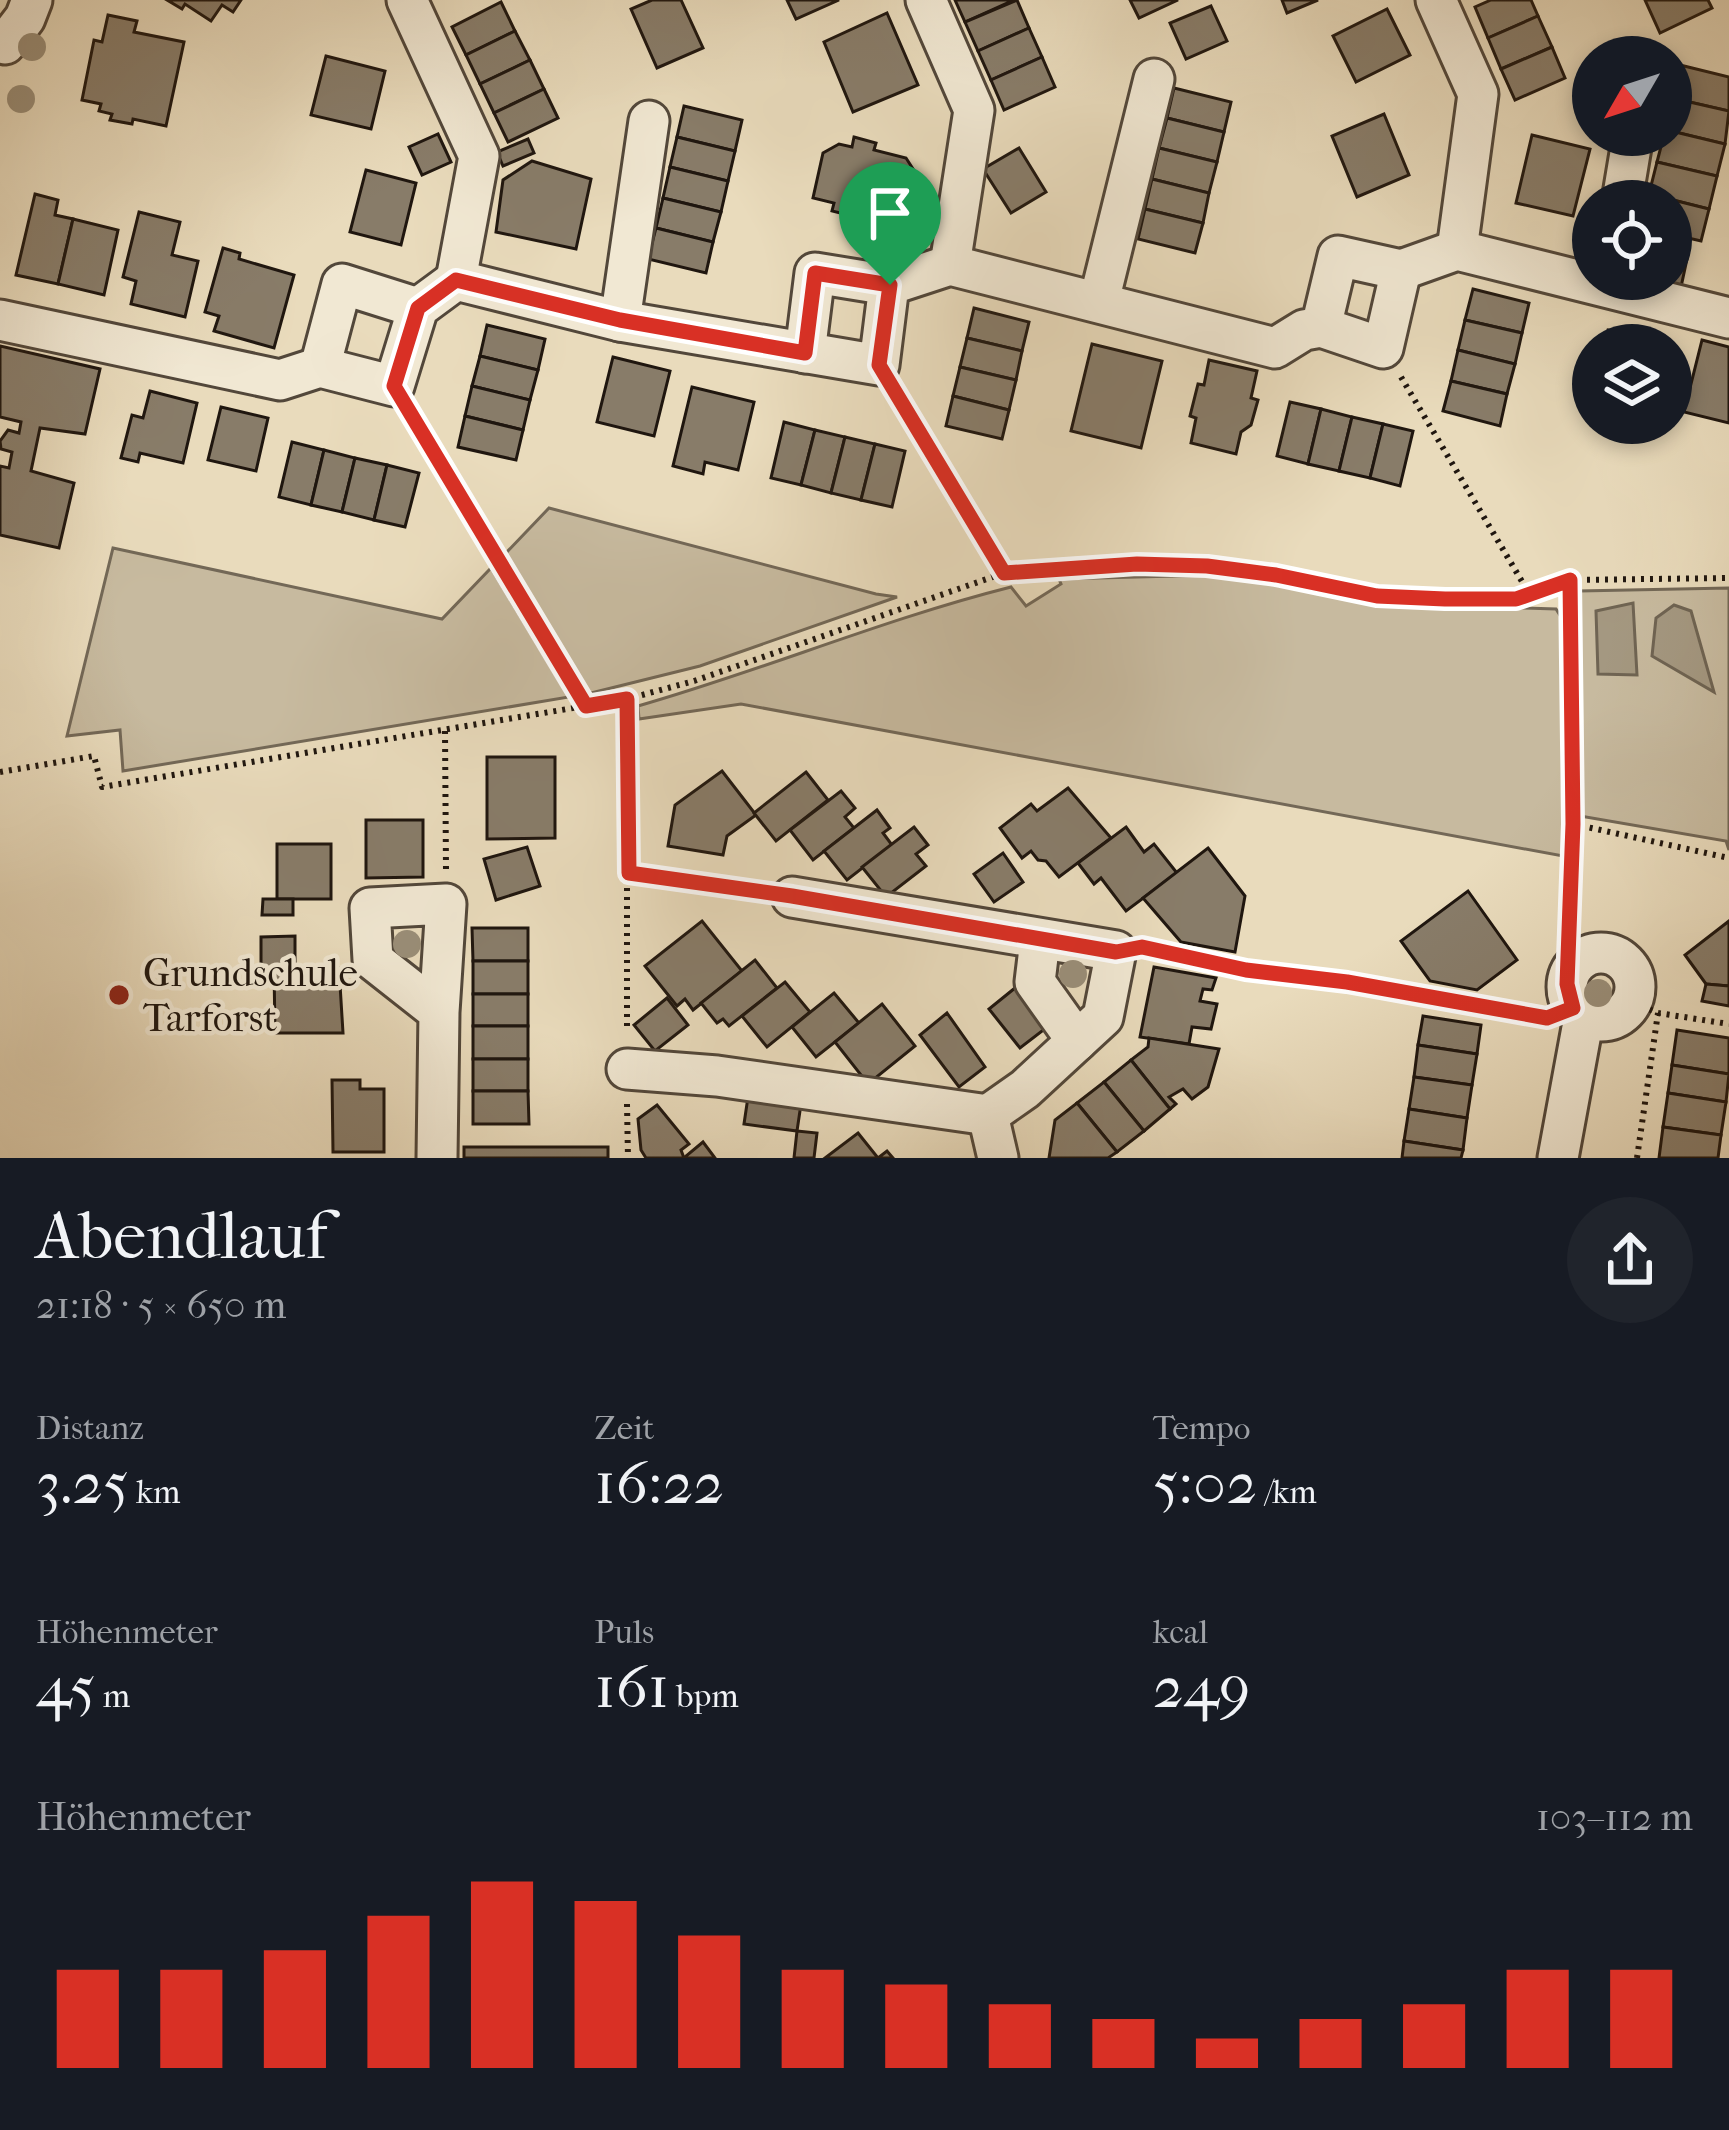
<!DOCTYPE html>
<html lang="de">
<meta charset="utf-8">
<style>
body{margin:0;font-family:"IM FELL French Canon",serif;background:#20242c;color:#f1f3f6;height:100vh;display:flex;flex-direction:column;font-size:45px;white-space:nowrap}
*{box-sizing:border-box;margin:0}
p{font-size:39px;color:#9ea1a6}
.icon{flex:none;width:66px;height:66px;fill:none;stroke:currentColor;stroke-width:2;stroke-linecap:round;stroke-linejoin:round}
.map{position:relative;height:1158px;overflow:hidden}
.sheet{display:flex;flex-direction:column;background:#171b24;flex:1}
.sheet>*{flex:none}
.needle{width:78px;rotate:231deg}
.controls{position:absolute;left:1572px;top:36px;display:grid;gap:24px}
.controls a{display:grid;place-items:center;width:120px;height:120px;border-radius:50%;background:#171b24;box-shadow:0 6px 18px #0003;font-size:60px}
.pin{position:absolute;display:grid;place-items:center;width:102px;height:102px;color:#fff;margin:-123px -51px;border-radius:50% 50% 50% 0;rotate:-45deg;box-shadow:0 0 12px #0007}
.pin .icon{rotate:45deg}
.round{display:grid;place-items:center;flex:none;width:126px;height:126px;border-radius:63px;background:#20242c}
.summary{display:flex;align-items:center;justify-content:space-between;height:204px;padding:0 36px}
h1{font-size:66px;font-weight:600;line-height:90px}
.stats{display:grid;grid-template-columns:repeat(3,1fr);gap:18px;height:204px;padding:12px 36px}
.stats div{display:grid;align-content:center}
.stats b{font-size:60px;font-weight:600}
.stats small{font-size:33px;font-weight:400}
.stats p{font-size:33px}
.chart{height:336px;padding:24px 36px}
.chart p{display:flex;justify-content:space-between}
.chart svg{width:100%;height:216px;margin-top:12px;stroke:#d93025;stroke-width:6}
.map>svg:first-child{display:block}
.green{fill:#c7ba9f;stroke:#736857;stroke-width:3}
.water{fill:#a49881;stroke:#6f6453;stroke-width:3}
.building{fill:#887c69;stroke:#1f160f;stroke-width:3}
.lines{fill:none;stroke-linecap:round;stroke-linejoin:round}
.minor-casing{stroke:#52473a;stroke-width:45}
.path{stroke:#1f160f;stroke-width:6;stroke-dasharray:3 6;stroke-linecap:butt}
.minor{stroke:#f1e8d3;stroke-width:39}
.tree{fill:#9a8e78}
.route-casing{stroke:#fff;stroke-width:24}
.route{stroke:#d93025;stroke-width:15}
.poi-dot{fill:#8f2418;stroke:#f1e8d3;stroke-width:4.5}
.labels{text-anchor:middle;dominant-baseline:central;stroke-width:9;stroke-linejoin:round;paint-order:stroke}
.poi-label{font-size:39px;fill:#1f160f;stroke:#f1e8d3;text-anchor:start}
</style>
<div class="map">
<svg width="1729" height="1158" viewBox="0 0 1729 1158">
<rect width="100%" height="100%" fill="#e9dbbc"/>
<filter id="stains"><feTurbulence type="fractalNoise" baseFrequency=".00167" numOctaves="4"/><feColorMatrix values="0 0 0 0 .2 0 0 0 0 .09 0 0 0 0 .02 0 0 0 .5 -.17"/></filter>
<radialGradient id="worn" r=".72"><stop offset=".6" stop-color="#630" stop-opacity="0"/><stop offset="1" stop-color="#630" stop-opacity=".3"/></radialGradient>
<g class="green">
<polygon points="549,508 876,594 897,597 700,666 587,694 504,555"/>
<polygon points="113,548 442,619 491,568 569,697 123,771 120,730 67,736"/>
<path d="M1215,575L1389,604L1556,609L1561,617L1563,856L741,704L639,719L638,706C764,670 884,619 1011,587L1026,606L1061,584L1059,579Z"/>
<polygon points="1729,588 1729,850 1726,841 1580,816 1579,591"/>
</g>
<g class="water">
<polygon points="1633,603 1637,675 1598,674 1596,611"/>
<polygon points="1674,605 1691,611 1714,692 1652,656 1656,618"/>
</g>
<g class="building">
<polygon points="167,0 241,0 233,12 222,5 211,21 185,4 182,9"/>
<polygon points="652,0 681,0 703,48 657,68 631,9"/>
<polygon points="787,0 839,0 796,19"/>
<polygon points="955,0 1014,0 965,22"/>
<polygon points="1017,0 1029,28 978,51 965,22"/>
<polygon points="1130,0 1178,0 1139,18"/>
<polygon points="1282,0 1318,0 1287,13"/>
<polygon points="1491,0 1531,0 1538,16 1488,38 1475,7"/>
<polygon points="1645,0 1708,0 1712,8 1660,33"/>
<polygon points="501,2 515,31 466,55 452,27"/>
<polygon points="1211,6 1227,41 1186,59 1170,23"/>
<polygon points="1387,9 1410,55 1356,82 1333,36"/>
<polygon points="887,13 918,85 853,112 824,42"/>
<polygon points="108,15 137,21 134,32 184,42 166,126 133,119 132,124 110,120 112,114 99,111 101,104 82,100 94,40 102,42"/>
<polygon points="1538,16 1552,47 1501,69 1488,38"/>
<polygon points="1029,28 1042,57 991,80 978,51"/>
<polygon points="515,31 530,60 480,84 466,55"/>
<polygon points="1552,47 1565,78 1515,100 1501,69"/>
<polygon points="326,56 385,71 371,129 311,115"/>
<polygon points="1042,57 1055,87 1004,110 991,80"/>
<polygon points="530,60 544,89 494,113 480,84"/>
<polygon points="1680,65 1729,77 1729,111 1672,98"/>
<polygon points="1174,88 1231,102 1224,132 1167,118"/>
<polygon points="544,89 558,118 508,142 494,113"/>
<polygon points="1672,98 1729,111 1725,144 1671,131"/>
<polygon points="684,106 742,120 735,151 677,137"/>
<polygon points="1384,114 1409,175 1357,197 1332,136"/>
<polygon points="1167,118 1224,132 1217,162 1159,148"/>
<polygon points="1671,131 1725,144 1717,176 1657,162 1664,135 1671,135"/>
<polygon points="438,134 451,162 422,175 409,147"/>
<polygon points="1532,135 1590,149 1573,216 1516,203"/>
<polygon points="677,137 735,151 728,181 670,167"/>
<polygon points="854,137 876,143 874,150 906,158 915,172 903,222 870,214 868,220 832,211 834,203 813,198 823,153 839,144 852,147"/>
<polygon points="528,139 534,153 503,166 497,152"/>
<polygon points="1019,148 1046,192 1011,213 983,169"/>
<polygon points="1159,148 1217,162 1209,193 1152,179"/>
<polygon points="532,161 591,179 576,249 496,232 503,180"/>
<polygon points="1657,162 1717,176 1709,209 1649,194"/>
<polygon points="670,167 728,181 721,212 663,198"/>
<polygon points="366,170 416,183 401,245 350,232"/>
<polygon points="1152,179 1209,193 1203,223 1145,209"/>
<polygon points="35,194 58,200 55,215 73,219 58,284 16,275"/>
<polygon points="1649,194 1709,209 1701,241 1671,234 1671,201 1648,201"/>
<polygon points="663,198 721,212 713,242 656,228"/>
<polygon points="1145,209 1203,223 1195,253 1138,239"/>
<polygon points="139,212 180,222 172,255 198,261 185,317 131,304 136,281 123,277"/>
<polygon points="73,219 118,230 104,295 58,284"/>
<polygon points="656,228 713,242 706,273 648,259"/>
<polygon points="223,248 240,253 239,259 294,275 274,348 214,331 219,316 205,312"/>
<polygon points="1671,256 1687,259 1681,287 1645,279 1671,279"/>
<polygon points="1473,289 1529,303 1522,333 1465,320"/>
<polygon points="974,308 1029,322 1022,351 967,338"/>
<polygon points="1465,320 1522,333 1515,364 1458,350"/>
<polygon points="487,325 545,339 538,370 480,356"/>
<polygon points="1608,330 1668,345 1604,345"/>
<polygon points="967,338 1022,351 1016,380 960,367"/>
<polygon points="1702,340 1729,347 1729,423 1684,412"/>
<polygon points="1092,344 1162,361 1141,448 1071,431"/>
<polygon points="0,346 100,369 85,434 40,428 31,471 74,483 59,548 0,535 0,466 9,468 12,452 1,449 0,441 8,430 19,433 21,422 0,417"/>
<polygon points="1458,350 1515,364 1507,394 1451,381"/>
<polygon points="480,356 538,370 530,400 472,386"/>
<polygon points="613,357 670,371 654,436 597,422"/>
<polygon points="1209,360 1257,371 1251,398 1258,400 1251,425 1241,432 1236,454 1191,443 1196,418 1190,416 1198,384 1204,385"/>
<polygon points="960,367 1016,380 1009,410 953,396"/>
<polygon points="1451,381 1507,394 1500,426 1443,411"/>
<polygon points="472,386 530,400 523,430 465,416"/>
<polygon points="692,387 754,402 738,470 705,462 703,474 673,466"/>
<polygon points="150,391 197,403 183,463 140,453 138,462 121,458 132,415 143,418"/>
<polygon points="953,396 1009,410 1002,439 946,426"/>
<polygon points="1290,402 1321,409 1308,464 1277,456"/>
<polygon points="221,407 268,418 256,471 208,460"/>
<polygon points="1321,409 1352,417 1339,471 1308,464"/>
<polygon points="465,416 523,430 516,460 458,447"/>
<polygon points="1352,417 1383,424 1370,478 1339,471"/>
<polygon points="784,422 815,430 801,485 771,478"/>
<polygon points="1383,424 1413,431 1400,486 1370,478"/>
<polygon points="815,430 845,437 831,493 801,485"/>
<polygon points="845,437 875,444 861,500 831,493"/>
<polygon points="292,442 324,450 311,505 279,497"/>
<polygon points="875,444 905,451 892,507 861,500"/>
<polygon points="324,450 355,458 342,512 311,505"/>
<polygon points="355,458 387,465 374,520 342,512"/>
<polygon points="387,465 419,473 405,527 374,520"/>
<polygon points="487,757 555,757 555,838 487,839"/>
<polygon points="722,771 756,815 727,836 723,855 668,846 675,805"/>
<polygon points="806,772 828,800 776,841 754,813"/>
<polygon points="1068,788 1111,838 1059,877 1046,861 1038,860 1031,851 1022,858 1000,828 1031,804 1037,811"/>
<polygon points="841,791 855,808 845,817 854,828 813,860 790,830"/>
<polygon points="877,810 890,828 883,833 892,845 847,880 824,851"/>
<polygon points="366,820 423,820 423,877 366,878"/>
<polygon points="914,827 928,845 916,854 926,866 886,897 862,867"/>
<polygon points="1126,827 1144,852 1154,844 1177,873 1126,911 1101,878 1094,884 1078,863"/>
<rect x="277" y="844" width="54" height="55"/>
<polygon points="527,847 540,886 496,900 484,859"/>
<polygon points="1208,848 1245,896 1235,952 1181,942 1143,898"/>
<polygon points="1003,853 1023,882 994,902 974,874"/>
<polygon points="1468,891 1517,960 1477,990 1430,981 1401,941"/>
<polygon points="263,899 293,899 293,915 262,915"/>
<polygon points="702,921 742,971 693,1010 685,999 677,1006 645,966"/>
<polygon points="1729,921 1729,986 1706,984 1685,955"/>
<polygon points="472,928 528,928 528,961 473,961"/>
<polygon points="295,936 295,968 274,968 274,973 261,973 261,937"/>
<polygon points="755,960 777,988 729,1026 723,1019 717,1023 701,1003"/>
<rect x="473" y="961" width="55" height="33"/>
<polygon points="1154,967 1216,978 1212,990 1203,989 1200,1001 1217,1004 1211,1029 1192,1027 1189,1044 1140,1037"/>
<polygon points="274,968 339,968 343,1033 275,1033"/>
<polygon points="785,982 810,1012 767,1047 742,1016"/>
<polygon points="1706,984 1729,986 1729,1006 1702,1001"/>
<polygon points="1015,988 1046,1028 1020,1048 989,1009"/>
<polygon points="834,993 859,1023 816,1057 792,1027"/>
<rect x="473" y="994" width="55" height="32"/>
<polygon points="667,998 688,1025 655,1051 634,1025"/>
<polygon points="882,1004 915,1046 868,1084 835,1042"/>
<polygon points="947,1013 985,1067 959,1087 920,1035"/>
<polygon points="1423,1016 1481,1025 1477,1054 1418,1045"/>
<rect x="473" y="1026" width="55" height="33"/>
<polygon points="1677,1030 1729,1038 1729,1074 1672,1065"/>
<polygon points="1149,1038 1219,1049 1208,1087 1192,1099 1183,1089 1169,1097 1176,1104 1170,1109 1131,1060 1148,1047"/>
<polygon points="1418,1045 1477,1054 1472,1085 1414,1077"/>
<rect x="473" y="1059" width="55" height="32"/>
<polygon points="1131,1060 1170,1109 1144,1131 1104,1082"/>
<polygon points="1672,1065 1729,1074 1726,1102 1668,1093"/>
<polygon points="1414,1077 1472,1085 1467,1118 1409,1109"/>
<polygon points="332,1080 360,1080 360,1089 384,1089 384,1152 333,1152"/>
<polygon points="1104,1082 1144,1131 1117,1152 1077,1103"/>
<polygon points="473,1091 528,1091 529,1124 473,1124"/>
<polygon points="1668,1093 1726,1102 1721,1135 1663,1127"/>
<polygon points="748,1097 801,1104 797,1131 744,1124"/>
<polygon points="1077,1103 1117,1152 1108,1158 1049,1158 1055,1120"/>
<polygon points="657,1105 689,1144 681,1150 684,1158 646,1158 641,1150 638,1119"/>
<polygon points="1409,1109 1467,1118 1463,1150 1404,1141"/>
<polygon points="1663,1127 1721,1135 1718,1158 1659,1158"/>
<polygon points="797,1131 817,1133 814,1158 794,1158"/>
<polygon points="858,1133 878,1158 887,1151 893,1158 825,1158"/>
<polygon points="1404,1141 1463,1150 1461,1158 1402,1158"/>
<polygon points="703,1142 715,1158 684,1158 686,1156"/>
<rect x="464" y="1147" width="144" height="11"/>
</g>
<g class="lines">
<g class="minor-casing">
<g id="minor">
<polyline points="407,0 479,156 456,280"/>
<polyline points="926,0 974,110 950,265"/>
<polyline points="1436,0 1478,94 1457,250"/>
<polyline points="5,44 25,18 32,0"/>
<polyline points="1622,201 1633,135"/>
<polyline points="1099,301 1154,79"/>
<polyline points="0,320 280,380 320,367 394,386 418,308 456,280 620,321 879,365 889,285 950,265 1275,348 1304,330 1321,327 1338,256 1401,270 1457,250 1729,318"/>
<polyline points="620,321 649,121"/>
<polyline points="1321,327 1383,348 1401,270"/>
<polyline points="805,353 815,273 889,285"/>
<polyline points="320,367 342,284 418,308"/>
<polyline points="792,897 1116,951 1103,1017 1025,1089 988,1115 998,1158"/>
<polyline points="1040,940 1035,982 1077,1041"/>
<circle cx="1601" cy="987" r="34"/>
<polyline points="627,1069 717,1076 988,1115"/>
<polyline points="437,1158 439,1012 446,904 370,908 373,960 439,1012"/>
<polyline points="1558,1158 1584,1017"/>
</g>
</g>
<g class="path">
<polyline points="1401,377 1530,595"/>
<polyline points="896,394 1004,573"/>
<polyline points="411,415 585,706"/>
<polyline points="1571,580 1573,824 1729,858"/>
<polyline points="627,699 627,1031"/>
<polyline points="445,731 446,870"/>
<polyline points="0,772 94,756 102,787 627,699 694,681 1004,573 1137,564 1207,566 1276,575 1377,596 1516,600 1571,580 1729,578"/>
<polyline points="629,873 757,891"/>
<polyline points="1149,949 1246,970 1347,982 1484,1009 1549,1017"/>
<polyline points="1570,971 1573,825"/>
<polyline points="1633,1002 1658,1013 1729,1024"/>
<polyline points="627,1104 628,1158"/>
<polyline points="1637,1158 1658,1013"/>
</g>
<use href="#minor" class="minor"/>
</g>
<g class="tree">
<circle cx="32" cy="47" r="14"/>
<circle cx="21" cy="99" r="14"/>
<circle cx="407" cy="944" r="14"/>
<circle cx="1073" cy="974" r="14"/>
<circle cx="1598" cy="993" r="14"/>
</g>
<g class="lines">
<g class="route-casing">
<polygon id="route" points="815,273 890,285 879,365 1004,573 1137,564 1207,566 1276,575 1377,596 1445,599 1516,599 1570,580 1573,824 1567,984 1573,1008 1547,1018 1347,982 1246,970 1142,947 1116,952 792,896 629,873 627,699 586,706 394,386 418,308 456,280 620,320 805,353"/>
</g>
<use href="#route" class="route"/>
</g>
<circle class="poi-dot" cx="119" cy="995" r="12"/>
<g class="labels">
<g class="poi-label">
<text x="143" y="973">Grundschule<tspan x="143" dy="45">Tarforst</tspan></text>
</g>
</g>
<rect width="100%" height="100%" filter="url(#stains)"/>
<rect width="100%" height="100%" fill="url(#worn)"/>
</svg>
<div class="controls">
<a><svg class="needle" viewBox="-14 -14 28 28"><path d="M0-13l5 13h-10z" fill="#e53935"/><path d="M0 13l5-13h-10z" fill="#9ea1a6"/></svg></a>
<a><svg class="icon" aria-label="locate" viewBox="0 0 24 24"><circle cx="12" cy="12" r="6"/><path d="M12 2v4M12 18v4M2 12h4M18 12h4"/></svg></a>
<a><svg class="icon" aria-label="layers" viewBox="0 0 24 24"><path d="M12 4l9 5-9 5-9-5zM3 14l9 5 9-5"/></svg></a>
</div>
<div class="pin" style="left:890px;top:285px;background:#1e9e55"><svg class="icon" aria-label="arrive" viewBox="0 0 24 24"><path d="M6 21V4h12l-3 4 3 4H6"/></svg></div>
</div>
<section class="sheet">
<div class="summary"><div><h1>Abendlauf</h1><p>21:18 · 5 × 650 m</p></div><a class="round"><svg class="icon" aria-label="share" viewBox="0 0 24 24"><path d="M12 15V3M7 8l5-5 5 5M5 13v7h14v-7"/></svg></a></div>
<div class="stats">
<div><p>Distanz</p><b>3.25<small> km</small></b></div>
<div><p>Zeit</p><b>16:22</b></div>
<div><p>Tempo</p><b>5:02<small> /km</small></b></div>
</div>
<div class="stats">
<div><p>Höhenmeter</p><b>45<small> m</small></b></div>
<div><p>Puls</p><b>161<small> bpm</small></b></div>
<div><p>kcal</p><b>249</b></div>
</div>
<div class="chart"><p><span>Höhenmeter</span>103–112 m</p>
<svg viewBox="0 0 160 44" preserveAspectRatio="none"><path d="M5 44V24M15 44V24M25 44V20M35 44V13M45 44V6M55 44V10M65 44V17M75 44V24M85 44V27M95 44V31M105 44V34M115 44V38M125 44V34M135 44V31M145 44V24M155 44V24"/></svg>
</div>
</section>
